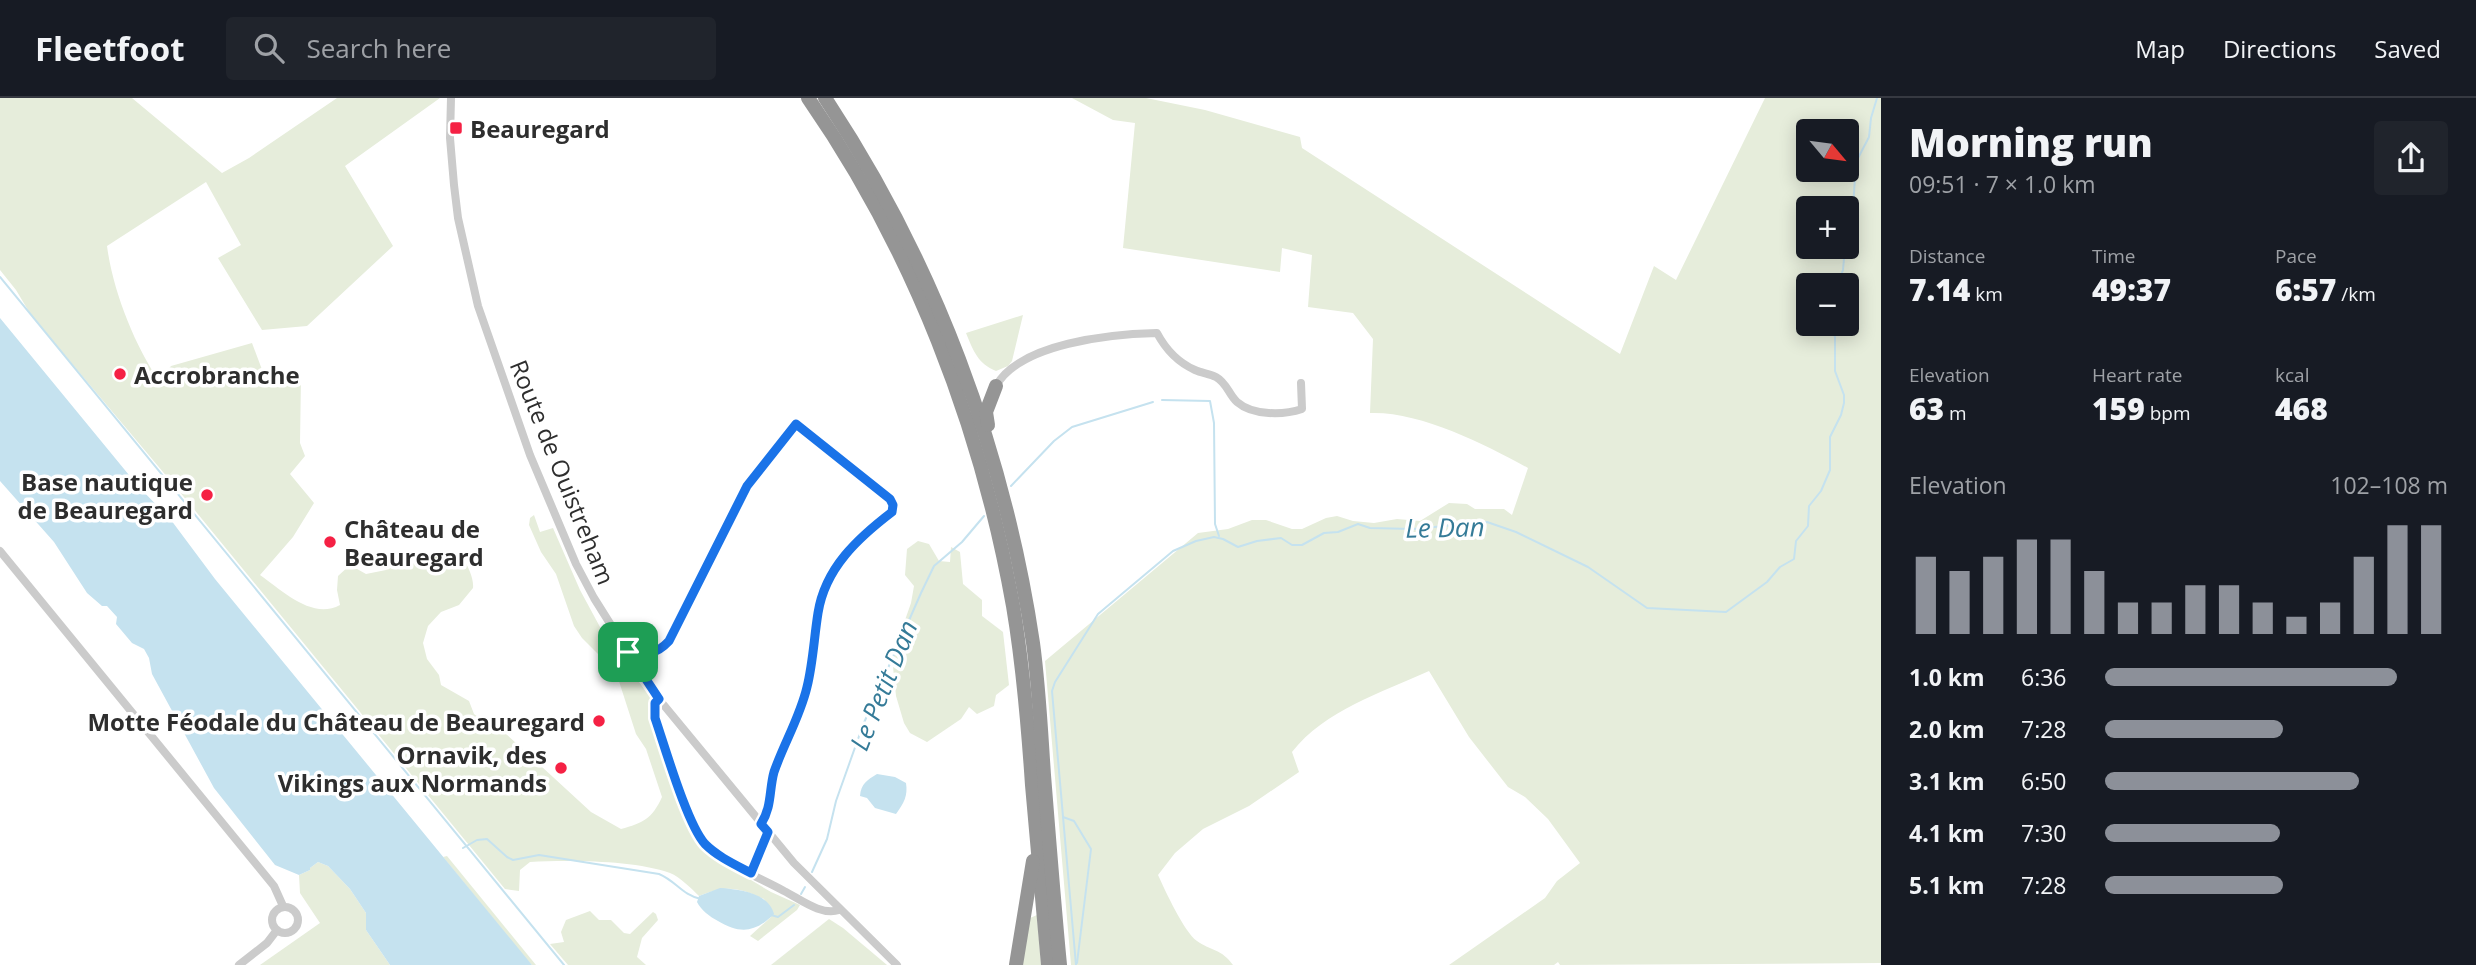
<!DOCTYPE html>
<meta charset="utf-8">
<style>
body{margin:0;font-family:"Open Sans",sans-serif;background:#20242c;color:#f1f3f6;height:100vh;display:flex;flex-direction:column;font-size:26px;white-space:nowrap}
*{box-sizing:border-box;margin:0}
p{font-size:23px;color:#9ea1a6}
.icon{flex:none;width:38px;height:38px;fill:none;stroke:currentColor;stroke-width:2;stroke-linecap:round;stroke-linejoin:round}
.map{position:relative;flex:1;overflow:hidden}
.drawer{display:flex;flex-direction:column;background:#171b24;width:595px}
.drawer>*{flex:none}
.needle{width:46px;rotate:119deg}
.buttons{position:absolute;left:1796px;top:21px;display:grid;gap:14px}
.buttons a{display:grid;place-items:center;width:63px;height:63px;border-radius:7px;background:#171b24;box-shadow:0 4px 18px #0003;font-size:35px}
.pin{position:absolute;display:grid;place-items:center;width:60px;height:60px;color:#fff;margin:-30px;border-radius:14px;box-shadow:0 4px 10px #0006}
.round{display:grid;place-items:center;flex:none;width:74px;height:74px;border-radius:7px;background:#20242c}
.summary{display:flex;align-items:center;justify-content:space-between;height:119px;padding:0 28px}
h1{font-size:38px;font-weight:800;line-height:52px}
.figures{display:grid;grid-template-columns:repeat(3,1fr);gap:10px;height:119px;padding:7px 28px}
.figures div{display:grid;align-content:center}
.figures b{font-size:30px;font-weight:800}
.figures small{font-size:19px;font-weight:400}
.figures p{font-size:19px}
.chart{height:196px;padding:14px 28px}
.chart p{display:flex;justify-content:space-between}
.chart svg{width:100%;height:126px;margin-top:7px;stroke:#8c9099;stroke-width:6}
ul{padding:0 28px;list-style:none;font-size:23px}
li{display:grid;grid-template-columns:112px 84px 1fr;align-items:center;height:52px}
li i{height:18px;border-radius:9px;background:#8c9099}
header{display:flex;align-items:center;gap:42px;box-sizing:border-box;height:98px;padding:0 35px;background:#171b24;border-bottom:2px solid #363941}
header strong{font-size:33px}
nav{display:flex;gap:38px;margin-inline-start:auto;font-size:24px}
.search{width:490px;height:63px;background:#20242c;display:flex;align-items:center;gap:18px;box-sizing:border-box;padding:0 24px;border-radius:7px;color:#9ea1a6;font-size:26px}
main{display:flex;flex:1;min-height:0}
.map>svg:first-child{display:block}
.green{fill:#e6eddb;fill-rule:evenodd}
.water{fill:#c5e2ef}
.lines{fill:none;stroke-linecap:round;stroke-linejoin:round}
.stream{stroke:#c5e2ef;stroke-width:2}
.street{stroke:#cbcbcb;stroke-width:8}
.highway{stroke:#959595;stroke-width:14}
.route-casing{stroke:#fff;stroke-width:14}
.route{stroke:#1a73e8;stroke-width:9}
.poi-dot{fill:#f52144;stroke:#fff;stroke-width:2.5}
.labels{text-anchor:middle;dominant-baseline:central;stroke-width:7;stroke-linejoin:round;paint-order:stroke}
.poi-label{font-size:24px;font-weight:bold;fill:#2e2e2e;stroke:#fff;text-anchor:start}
.street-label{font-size:24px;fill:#2e2e2e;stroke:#fff}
.water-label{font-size:26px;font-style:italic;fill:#357b98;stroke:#fff}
</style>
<header>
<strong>Fleetfoot</strong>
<div class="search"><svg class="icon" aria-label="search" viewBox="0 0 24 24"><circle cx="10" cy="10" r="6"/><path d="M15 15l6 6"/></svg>Search here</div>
<nav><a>Map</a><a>Directions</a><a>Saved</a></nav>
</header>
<main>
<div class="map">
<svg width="1881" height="867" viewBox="0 0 1881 867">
<rect width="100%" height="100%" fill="#fff"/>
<g class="green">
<path d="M0,0H132L222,75L249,60L337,0H440L345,68L393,148L307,228L262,232L218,160L241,147L206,84L107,148C113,193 134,246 159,283L171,268L252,245L267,285L301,278L300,345L305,358L290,376L314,405L293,439L260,477C283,493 312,522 340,507L337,492L338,478L350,467L366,476L386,472L395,462L412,466L445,454L464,460C468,470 474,480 473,490L459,507L441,514L428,528L423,545L427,561L439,577L441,587L469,603L474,616L490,628L504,634L591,714L621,731C643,725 652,721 662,699L646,651L636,636L616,574L582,540L574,528L556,476L541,454L529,427L530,420L534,417L540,434L553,430L580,492L600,529L630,567L639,584L652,601L651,619L663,659L692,733L709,757L771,794L800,807L797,812L758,843L750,838L771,819L764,801C737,789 727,787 699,798C692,791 680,779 670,775C634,762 568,762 530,764L520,772L519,793L505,791L179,393L31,217L16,192L0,172Z"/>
<path d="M1072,0H1146L1205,12L1300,39L1302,50L1620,256L1654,168L1676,182L1765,0H1881V865L1560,867L1558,864L1554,867H1449L1545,800L1557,783L1580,765L1548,721L1525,699L1508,689L1469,639L1429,573C1381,595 1325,612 1292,654L1299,674L1249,708L1203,731L1175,755L1158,777C1165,792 1184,834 1197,843C1211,853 1222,851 1233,867H1071L1045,563L1198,435L1228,431L1252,422H1266L1292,431H1302L1326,420L1337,418L1353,423L1374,425L1397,421L1420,423L1449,405L1467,406L1475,411H1504L1512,417L1528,370C1485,346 1419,313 1370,315L1373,241L1353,215L1308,209L1312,157L1282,150L1280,174L1123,150L1135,25L1113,22ZM1808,33H1846V72H1808ZM1808,110H1846V149H1808ZM1808,187H1846V226H1808Z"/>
<path d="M1023,217L1012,263L1008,268L996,273C978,266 973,252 966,235Z"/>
<polygon points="918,443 929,446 939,463 950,464 951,449 960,454 963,486 982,502 982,518 1003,534 1009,587 996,597 994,608 977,616 969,609 961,621 927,644 910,635 904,625 896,598 892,559 911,505 914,488 905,477 907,451"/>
<polygon points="447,758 536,867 532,867 526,861 443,759"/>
<polygon points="318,764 328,768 350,791 366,815 366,832 390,867 260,867 320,825 300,795 299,777 310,772 310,770"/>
<polygon points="590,813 599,822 611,822 624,835 630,836 653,814 656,816 658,822 642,840 637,859 646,867 568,867 550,846 564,844 561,834 566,822"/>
<polygon points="1037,817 1041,867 1021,867 1030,820"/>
<polygon points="829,821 843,830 887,867 771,867"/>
</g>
<g class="water">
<polygon points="0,220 138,388 171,422 215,481 532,867 390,867 366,832 366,815 350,791 328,768 318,764 310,770 310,772 299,777 275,767 214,690 152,576 149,560 144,551 132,545 116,526 117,519 107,508 102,508 87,495 54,444 0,383"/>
<path d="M877,676L895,679L906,685C908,698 904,705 896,716L875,710L867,700L860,698C861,686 867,682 877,676Z"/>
<path d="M720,790C739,791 769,795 774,816C755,835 740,836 718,823C710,819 701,812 697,804L699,798Z"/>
</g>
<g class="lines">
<g class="stream">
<polyline points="1846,121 1853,110 1856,64 1869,39 1871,20 1877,0"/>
<polyline points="0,179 564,867"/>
<polyline points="1837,187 1843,172 1845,149"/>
<polyline points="1162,302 1210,303 1214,325 1215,426 1219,438"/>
<polyline points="1011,388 1054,343 1072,329 1153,304"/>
<polyline points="1063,719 1074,723 1091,751 1077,865"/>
<path d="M463,750L477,742L487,741L507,759L513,762L539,757L659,776C676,783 682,797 701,801"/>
<polyline points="812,774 827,741 836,703 863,627 921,495 934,468 962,444 984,418"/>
<polyline points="801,796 805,789"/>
<polyline points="771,817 778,819 794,807"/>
<polyline points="1076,867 1052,593 1055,584 1098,516 1173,453 1196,443 1214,439 1223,441 1238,449 1257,443 1281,440 1292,447 1302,447 1324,435 1338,434 1358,426 1370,430 1413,431 1487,424 1516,434 1588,469 1647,510 1726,514 1767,484 1780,469 1794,461 1796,443 1808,428 1809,408 1821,393 1830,372 1830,339 1841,317 1844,305 1844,297 1835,273 1835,239 1830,226"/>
</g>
<g class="street">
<polyline points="451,0 450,40 454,87 458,120 478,208 530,357 576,466 594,500 653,594 794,765 897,867"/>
<path d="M996,288C1020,245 1111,236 1157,235C1166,252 1177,264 1195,272C1202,275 1210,276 1216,279C1227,285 1229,297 1237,304C1253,318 1284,317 1302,311L1301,285"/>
<polyline points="0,453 274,788 283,808"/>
<path d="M628,554C645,558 657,556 669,543L747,388L796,326L890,401L893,407L892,414C858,440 825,470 818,515C814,540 813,565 807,589C800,619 784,645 774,674C769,692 772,709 761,726"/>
<path d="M659,601L655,605V620C665,649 686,725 705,746C725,767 759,779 784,793C800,801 821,818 839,812"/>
<polyline points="751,775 768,734"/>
<circle cx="285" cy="822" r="13"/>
<polyline points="239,867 267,845 277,832"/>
</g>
<g class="highway">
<path d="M808,0C913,151 981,328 1013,508C1023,567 1028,627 1032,687C1037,747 1043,807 1048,867"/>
<path d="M825,0C934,164 1004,351 1033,545C1039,589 1041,633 1044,677C1049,740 1054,804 1060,867"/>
<polyline points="988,327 986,314 996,288"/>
<polyline points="1016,867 1033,763"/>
</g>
</g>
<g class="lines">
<g class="route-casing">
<path id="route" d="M796,326L890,401L893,407L892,414C858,440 825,470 818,515C814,540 813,565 807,589C800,619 784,645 774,674C769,692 772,709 761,726L768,734L751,775C736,767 718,759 705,746C687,726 665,649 655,620V605L659,601L628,554C645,558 657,556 669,543L747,388Z"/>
</g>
<use href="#route" class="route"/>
</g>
<g class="poi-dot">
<rect x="449" y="23" width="14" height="14" rx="3.5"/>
<circle cx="120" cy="276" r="7"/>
<circle cx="207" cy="397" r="7"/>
<circle cx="330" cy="444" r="7"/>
<circle cx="599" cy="623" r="7"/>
<circle cx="561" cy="670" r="7"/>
</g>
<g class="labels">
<g class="poi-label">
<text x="470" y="30">Beauregard</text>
<text x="134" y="276">Accrobranche</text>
<text x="193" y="383" text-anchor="end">Base nautique<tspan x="193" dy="28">de Beauregard</tspan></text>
<text x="344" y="430">Château de<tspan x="344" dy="28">Beauregard</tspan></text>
<text x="585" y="623" text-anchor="end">Motte Féodale du Château de Beauregard</text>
<text x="547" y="656" text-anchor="end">Ornavik, des<tspan x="547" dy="28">Vikings aux Normands</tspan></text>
</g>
<g class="street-label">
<text transform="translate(563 374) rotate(68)">Route de Ouistreham</text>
</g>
<g class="water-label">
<text transform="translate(1445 429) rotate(-1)">Le Dan</text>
<text transform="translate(883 587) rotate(-68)">Le Petit Dan</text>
</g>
</g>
</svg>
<div class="buttons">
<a><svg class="needle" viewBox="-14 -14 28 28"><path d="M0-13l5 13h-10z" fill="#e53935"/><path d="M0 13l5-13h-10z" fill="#9ea1a6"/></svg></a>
<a>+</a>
<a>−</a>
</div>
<div class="pin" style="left:628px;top:554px;background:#1e9e55"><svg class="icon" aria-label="arrive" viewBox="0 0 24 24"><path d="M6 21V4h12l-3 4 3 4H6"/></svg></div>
</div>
<section class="drawer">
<div class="summary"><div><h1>Morning run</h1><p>09:51 · 7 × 1.0 km</p></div><a class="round"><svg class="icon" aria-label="share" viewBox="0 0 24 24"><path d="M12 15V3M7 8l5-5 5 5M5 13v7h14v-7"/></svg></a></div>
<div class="figures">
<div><p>Distance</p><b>7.14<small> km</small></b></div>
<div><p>Time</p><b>49:37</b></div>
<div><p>Pace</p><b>6:57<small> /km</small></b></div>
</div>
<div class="figures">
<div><p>Elevation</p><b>63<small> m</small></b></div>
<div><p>Heart rate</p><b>159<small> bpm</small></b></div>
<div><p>kcal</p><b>468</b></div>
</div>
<div class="chart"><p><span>Elevation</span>102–108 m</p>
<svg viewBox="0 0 160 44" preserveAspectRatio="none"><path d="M5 44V17M15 44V22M25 44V17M35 44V11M45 44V11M55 44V22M65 44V33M75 44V33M85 44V27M95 44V27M105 44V33M115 44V38M125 44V33M135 44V17M145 44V6M155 44V6"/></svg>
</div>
<ul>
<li><b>1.0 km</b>6:36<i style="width:85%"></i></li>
<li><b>2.0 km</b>7:28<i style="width:52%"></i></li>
<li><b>3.1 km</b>6:50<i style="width:74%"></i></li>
<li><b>4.1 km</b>7:30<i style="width:51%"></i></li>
<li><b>5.1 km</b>7:28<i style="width:52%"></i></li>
</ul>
</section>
</main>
